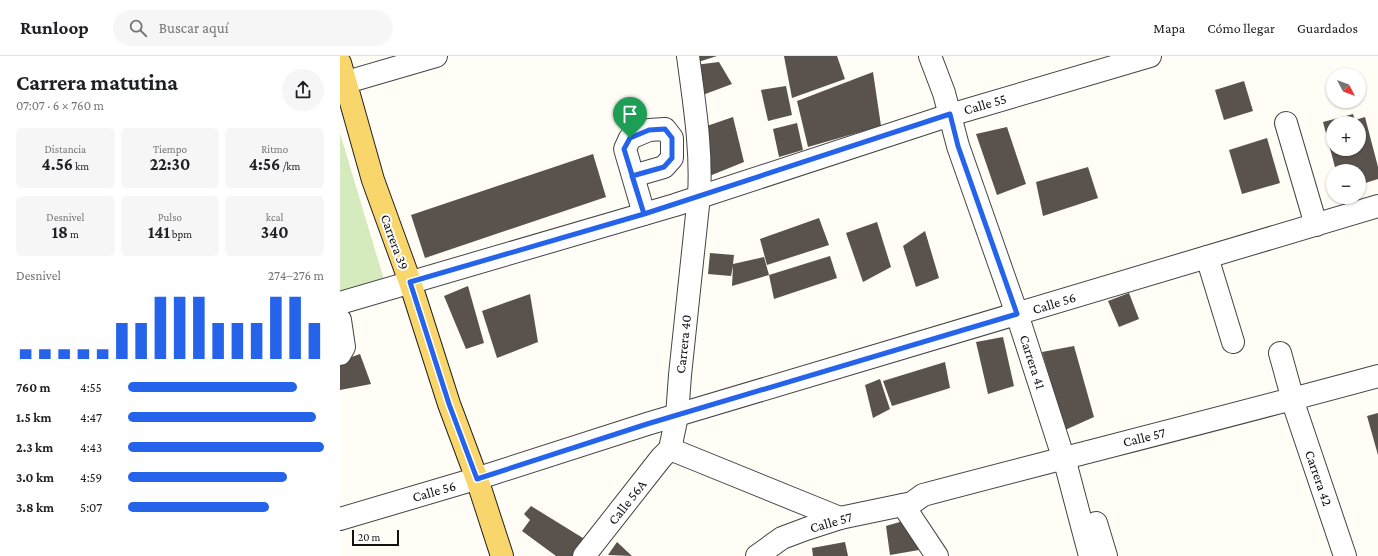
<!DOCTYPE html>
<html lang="es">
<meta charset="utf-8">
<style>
body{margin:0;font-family:"Crimson Pro",serif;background:#f6f6f6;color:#202124;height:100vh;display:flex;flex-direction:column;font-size:15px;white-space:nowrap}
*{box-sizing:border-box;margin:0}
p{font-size:13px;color:#757577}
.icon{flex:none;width:22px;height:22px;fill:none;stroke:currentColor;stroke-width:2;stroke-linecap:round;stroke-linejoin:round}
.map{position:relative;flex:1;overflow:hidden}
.details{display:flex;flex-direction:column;background:#fff;width:340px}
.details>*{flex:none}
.needle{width:26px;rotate:131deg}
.buttons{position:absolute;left:986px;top:12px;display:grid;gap:8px}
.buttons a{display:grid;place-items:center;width:40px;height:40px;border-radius:50%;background:#fff;box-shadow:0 1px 3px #0004;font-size:20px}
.scale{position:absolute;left:12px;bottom:10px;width:47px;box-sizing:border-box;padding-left:4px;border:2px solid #111;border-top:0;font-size:11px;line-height:14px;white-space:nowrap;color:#111;-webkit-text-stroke:3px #fff;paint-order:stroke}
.pin{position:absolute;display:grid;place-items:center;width:34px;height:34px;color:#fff;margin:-41px -17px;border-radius:50% 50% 50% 0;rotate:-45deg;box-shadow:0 0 4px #0007}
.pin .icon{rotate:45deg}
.round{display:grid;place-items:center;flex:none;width:42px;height:42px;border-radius:21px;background:#f6f6f6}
.summary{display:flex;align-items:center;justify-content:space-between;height:68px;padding:0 16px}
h1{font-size:22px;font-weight:700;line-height:30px}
.metrics{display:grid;grid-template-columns:repeat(3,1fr);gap:6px;height:68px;padding:4px 16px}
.metrics div{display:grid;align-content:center;border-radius:6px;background:#f6f6f6;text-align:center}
.metrics b{font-size:17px;font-weight:700}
.metrics small{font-size:11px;font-weight:400}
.metrics p{font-size:11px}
.chart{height:112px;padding:8px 16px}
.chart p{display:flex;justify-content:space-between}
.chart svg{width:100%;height:72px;margin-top:4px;stroke:#2563eb;stroke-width:6}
ul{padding:0 16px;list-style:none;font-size:13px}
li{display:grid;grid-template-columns:64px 48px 1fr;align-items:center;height:30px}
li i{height:10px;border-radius:5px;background:#2563eb}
header{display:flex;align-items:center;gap:24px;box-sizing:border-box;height:56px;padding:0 20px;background:#fff;border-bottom:1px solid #e0e0e0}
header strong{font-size:19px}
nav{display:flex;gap:22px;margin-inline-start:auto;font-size:14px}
.search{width:280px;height:36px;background:#f6f6f6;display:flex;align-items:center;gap:10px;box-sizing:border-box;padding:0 14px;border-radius:22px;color:#757577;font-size:15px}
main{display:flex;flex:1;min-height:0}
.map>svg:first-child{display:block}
.green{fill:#d5ebbd}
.building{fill:#5a524d;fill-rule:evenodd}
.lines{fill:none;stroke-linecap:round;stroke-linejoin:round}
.minor-casing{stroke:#444;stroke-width:24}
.major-casing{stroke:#222;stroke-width:24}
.minor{stroke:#fff;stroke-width:22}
.major{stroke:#f9d66b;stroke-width:22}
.route-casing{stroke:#fff;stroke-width:8}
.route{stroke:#2563eb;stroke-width:5}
.labels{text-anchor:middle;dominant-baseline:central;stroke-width:4;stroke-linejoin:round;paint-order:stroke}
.street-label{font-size:14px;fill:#111;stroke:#fff}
</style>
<header>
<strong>Runloop</strong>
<div class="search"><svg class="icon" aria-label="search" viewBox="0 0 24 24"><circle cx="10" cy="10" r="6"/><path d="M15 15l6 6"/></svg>Buscar aquí</div>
<nav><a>Mapa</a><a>Cómo llegar</a><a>Guardados</a></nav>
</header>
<main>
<section class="details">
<div class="summary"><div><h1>Carrera matutina</h1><p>07:07 · 6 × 760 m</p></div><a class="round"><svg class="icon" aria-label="share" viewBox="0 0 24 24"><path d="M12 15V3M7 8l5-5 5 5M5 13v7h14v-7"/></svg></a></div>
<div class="metrics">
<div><p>Distancia</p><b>4.56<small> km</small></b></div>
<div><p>Tiempo</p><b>22:30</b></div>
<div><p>Ritmo</p><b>4:56<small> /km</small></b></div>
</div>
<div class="metrics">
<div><p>Desnivel</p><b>18<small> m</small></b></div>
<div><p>Pulso</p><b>141<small> bpm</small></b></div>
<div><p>kcal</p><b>340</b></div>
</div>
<div class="chart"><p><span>Desnivel</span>274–276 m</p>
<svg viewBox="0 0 160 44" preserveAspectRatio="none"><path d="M5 44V38M15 44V38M25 44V38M35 44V38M45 44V38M55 44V22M65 44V22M75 44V6M85 44V6M95 44V6M105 44V22M115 44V22M125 44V22M135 44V6M145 44V6M155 44V22"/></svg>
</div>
<ul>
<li><b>760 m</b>4:55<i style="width:86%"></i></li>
<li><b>1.5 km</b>4:47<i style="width:96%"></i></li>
<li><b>2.3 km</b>4:43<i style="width:100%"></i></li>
<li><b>3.0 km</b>4:59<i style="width:81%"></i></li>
<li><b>3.8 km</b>5:07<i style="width:72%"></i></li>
</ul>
</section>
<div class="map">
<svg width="1038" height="500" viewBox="0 0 1038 500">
<rect width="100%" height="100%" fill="#fffdf5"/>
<polygon class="green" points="0,77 45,227 0,241"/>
<g class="building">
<polygon points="354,0 377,0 355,7"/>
<polygon points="444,0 497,0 505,23 452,42"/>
<polygon points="379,6 392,28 360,40 355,9"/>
<polygon points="533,16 541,70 468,91 457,45"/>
<polygon points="904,25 913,55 884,64 875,34"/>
<polygon points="446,30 452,59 428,65 421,34"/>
<path d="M1013,58L1015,64L1025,61L1038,111V123L1019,129V115H996L983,66ZM993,67H1019V93H993Z"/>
<polygon points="393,61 404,106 367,121 361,72"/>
<polygon points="457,67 463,94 439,101 433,73"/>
<polygon points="667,71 686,128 657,139 636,78"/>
<polygon points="927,82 940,127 902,138 889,94"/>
<polygon points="253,98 266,141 85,202 71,159"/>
<polygon points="748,111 758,142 703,160 696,126"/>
<polygon points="479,162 489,189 427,209 420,183"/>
<polygon points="537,166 551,211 523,226 506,177"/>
<polygon points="585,175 599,222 576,231 563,190"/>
<polygon points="370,197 394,199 393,208 424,201 429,219 392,230 393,210 391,220 368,218"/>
<polygon points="490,200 497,222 434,243 429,219"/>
<polygon points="128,230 144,287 126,293 104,240"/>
<polygon points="789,237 799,263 779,271 768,245"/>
<polygon points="190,238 198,286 157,302 142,255"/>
<polygon points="663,281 674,330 648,338 636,286"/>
<polygon points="734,290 754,361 725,374 702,296"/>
<polygon points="20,298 31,328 0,334 0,305"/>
<polygon points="605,306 610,332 552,350 543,325"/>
<polygon points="540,323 550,353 533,362 525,329"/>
<polygon points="1038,357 1038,399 1027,360"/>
<polygon points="191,450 251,487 241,500 216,500 182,475 190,464 184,458"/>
<polygon points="563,465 579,494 550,499 546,470"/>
<polygon points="277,486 292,500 268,499"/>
<polygon points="505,486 508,500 473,500 472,492"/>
</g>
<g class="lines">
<g class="minor-casing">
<g id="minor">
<polyline points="590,0 604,37 618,90 677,258 727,413 750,500"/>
<polyline points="0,28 96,0"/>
<polyline points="946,67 976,169"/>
<polyline points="293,120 324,111 332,102 332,82 325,73 309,74 290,82 285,93 304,158"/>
<polyline points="867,201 893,286"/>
<polyline points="0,247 335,149 610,59 810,0"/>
<polyline points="0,264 4,291 0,298"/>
<polyline points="940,297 956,355 1005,500"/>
<path d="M330,393L337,360L340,319L359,140C362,93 354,46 348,0"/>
<polyline points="330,393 500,462"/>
<polyline points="563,449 597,500"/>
<polyline points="0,463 142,421 307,368 1038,150"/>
<polyline points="756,467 766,500"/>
<polyline points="244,500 321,402 330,393"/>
<path d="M417,500L442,482L466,473L500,462L572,447L583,439C734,399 887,361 1038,320"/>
</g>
</g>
<g class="major-casing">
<polyline id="major" points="0,7 33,124 70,226 109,348 137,423 162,500"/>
</g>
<use href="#minor" class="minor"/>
<use href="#major" class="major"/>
</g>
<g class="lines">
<g class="route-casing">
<polyline id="route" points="290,82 284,93 304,158 70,226 109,348 137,423 307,368 677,258 618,90 610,58 304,158 292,120 324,111 332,102 332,82 325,73 309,74 290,82"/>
</g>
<use href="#route" class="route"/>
</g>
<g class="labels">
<g class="street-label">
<text transform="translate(645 48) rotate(-16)">Calle 55</text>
<text transform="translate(55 186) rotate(70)">Carrera 39</text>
<text transform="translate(714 247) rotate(-17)">Calle 56</text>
<text transform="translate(343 288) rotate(-84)">Carrera 40</text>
<text transform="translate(693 306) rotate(72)">Carrera 41</text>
<text transform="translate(804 381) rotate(-14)">Calle 57</text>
<text transform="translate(979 422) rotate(71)">Carrera 42</text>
<text transform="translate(94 435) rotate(-16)">Calle 56</text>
<text transform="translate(287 446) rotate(-52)">Calle 56A</text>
<text transform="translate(491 466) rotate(-16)">Calle 57</text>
</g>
</g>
</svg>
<div class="buttons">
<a><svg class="needle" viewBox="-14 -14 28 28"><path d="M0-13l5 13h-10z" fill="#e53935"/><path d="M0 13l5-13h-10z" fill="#757577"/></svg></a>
<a>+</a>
<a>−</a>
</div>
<div class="scale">20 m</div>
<div class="pin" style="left:290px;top:82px;background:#1e9e55"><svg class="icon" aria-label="arrive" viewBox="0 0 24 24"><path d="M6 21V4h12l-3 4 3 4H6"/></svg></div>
</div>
</main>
